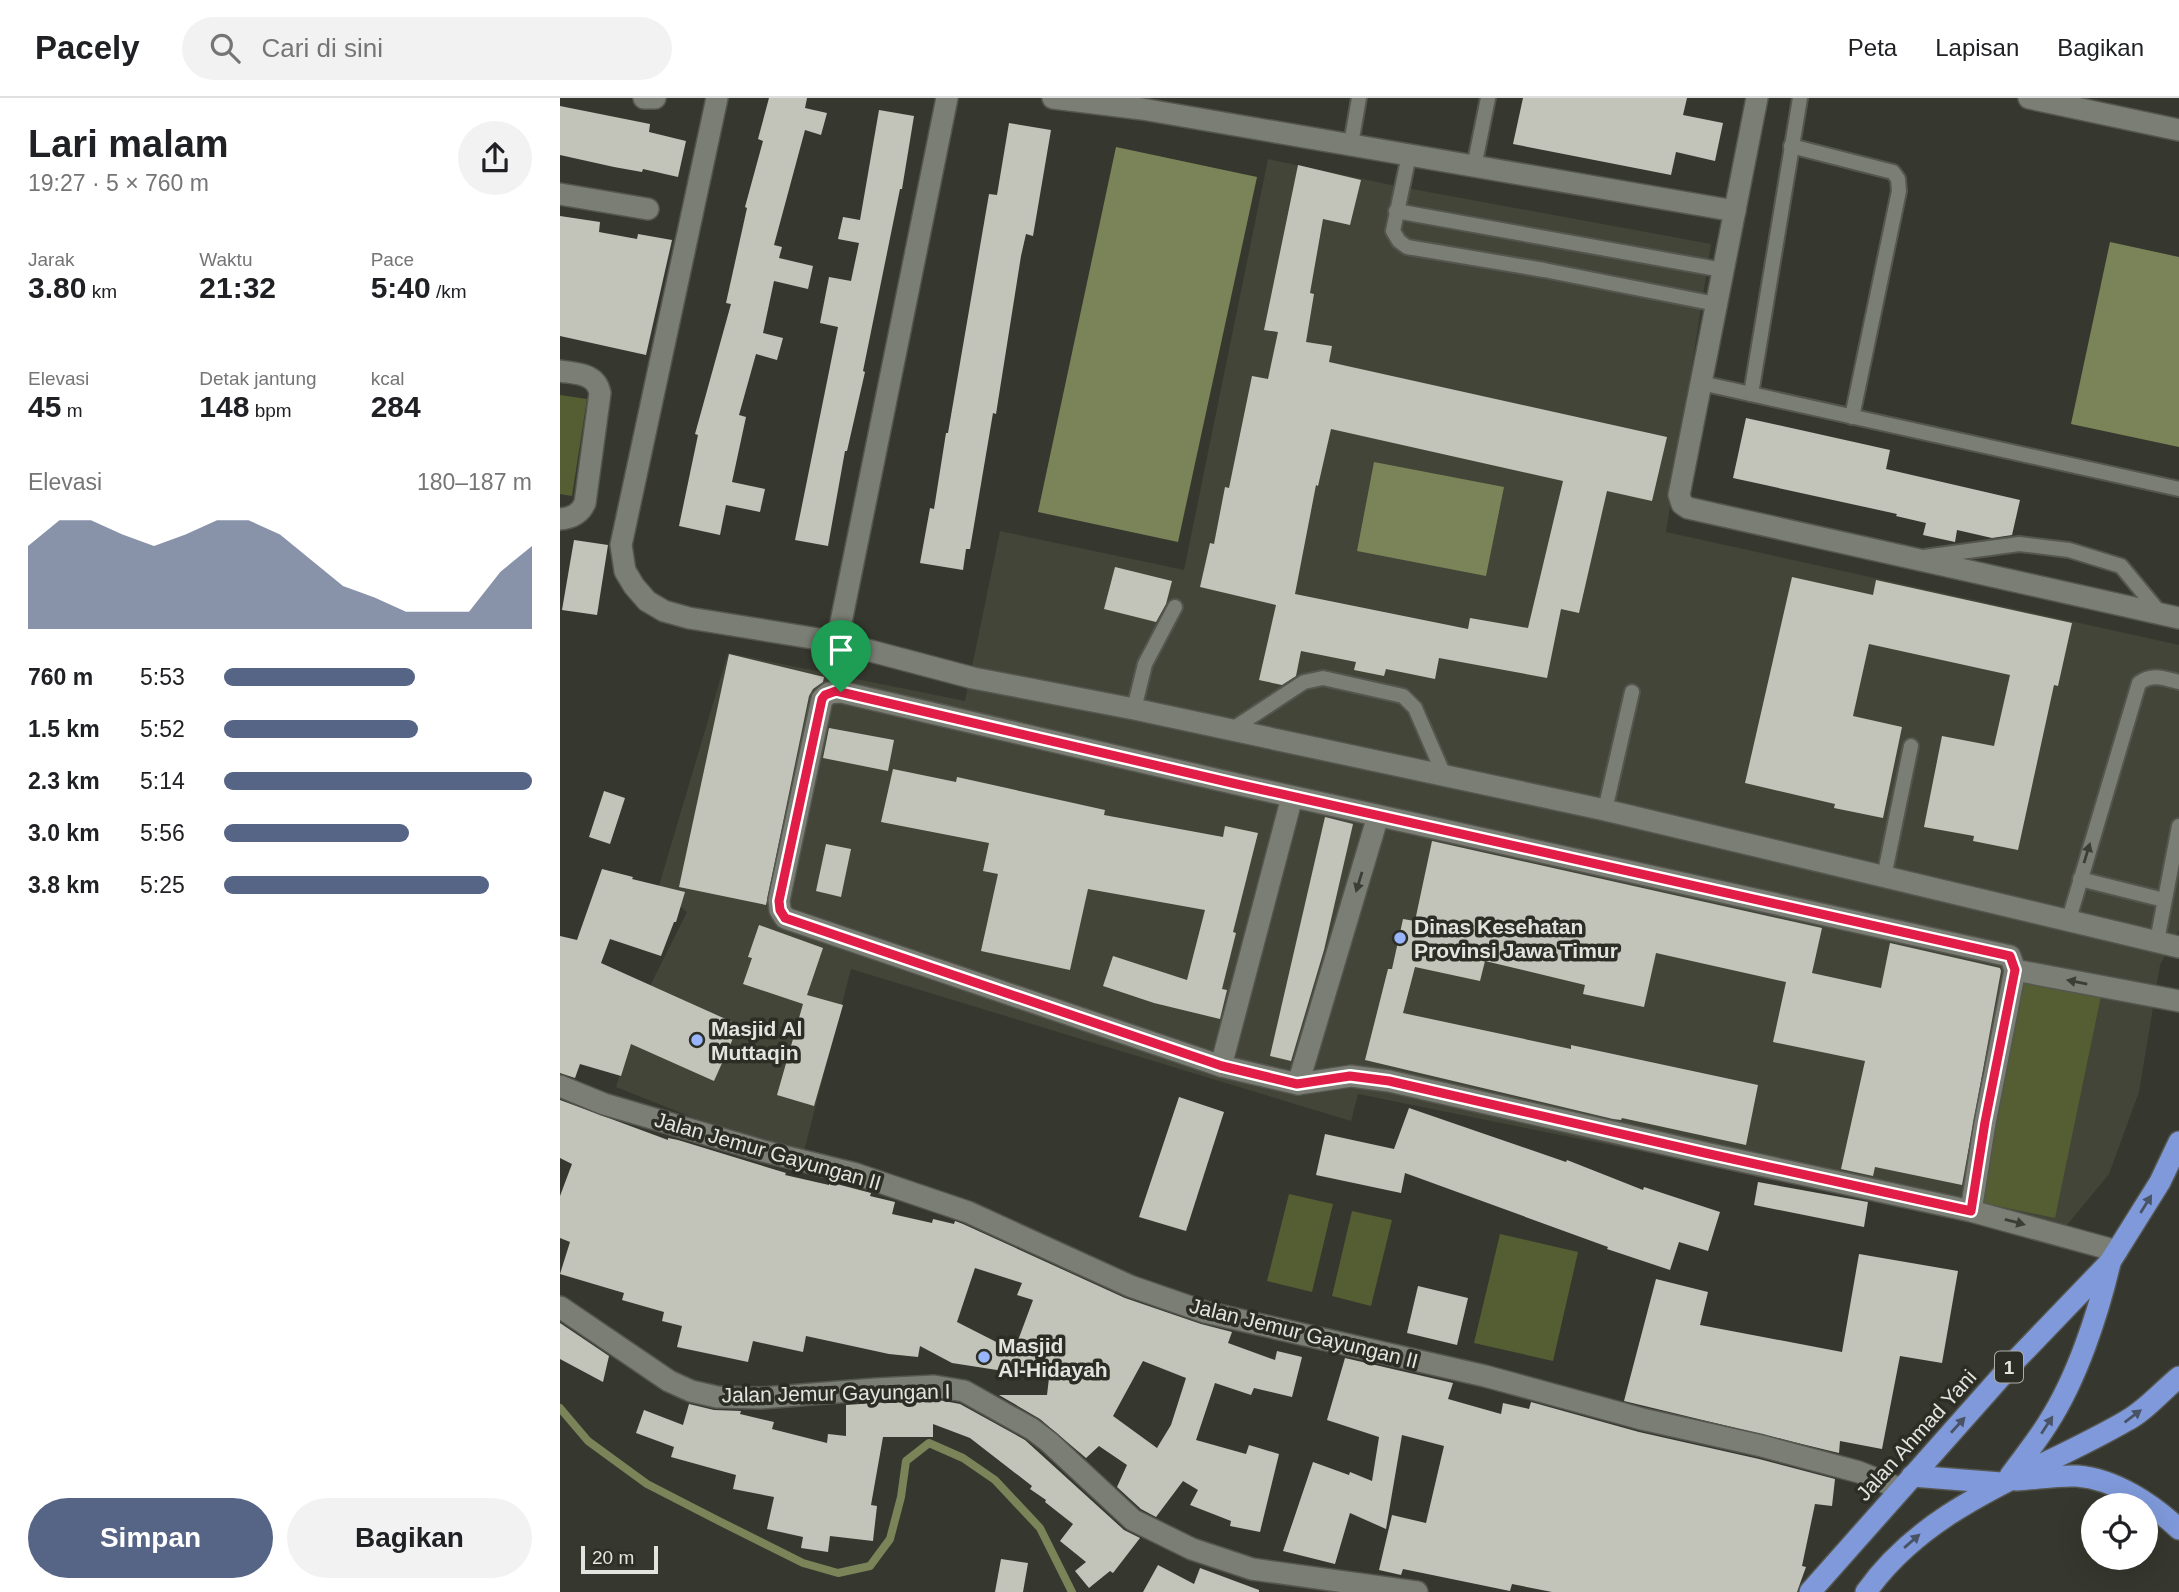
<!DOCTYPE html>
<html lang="id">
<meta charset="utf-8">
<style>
body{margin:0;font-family:Helvetica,sans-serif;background:#f2f2f2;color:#202124;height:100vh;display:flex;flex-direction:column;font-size:26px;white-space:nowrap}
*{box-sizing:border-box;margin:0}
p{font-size:23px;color:#757577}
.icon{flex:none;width:38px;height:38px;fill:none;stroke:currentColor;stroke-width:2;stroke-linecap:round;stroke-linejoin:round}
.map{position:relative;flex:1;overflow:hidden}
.sheet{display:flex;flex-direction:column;background:#fff;width:560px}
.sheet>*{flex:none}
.controls{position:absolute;left:1521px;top:1395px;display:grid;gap:14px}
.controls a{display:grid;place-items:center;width:77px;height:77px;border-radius:50%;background:#fff;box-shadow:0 7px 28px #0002;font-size:35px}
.scale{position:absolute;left:21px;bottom:18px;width:77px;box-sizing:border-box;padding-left:7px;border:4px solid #e3e4df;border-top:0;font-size:19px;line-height:24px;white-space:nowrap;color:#e3e4df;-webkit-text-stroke:5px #2c2e26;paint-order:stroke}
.pin{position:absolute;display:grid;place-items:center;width:60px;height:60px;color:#fff;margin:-72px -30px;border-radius:50% 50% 50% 0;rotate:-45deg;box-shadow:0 0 7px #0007}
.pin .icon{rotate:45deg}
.round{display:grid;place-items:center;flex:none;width:74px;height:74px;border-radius:37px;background:#f2f2f2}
.overview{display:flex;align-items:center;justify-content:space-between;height:119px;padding:0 28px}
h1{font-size:38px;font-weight:800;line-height:52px}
.figures{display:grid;grid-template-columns:repeat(3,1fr);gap:10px;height:119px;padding:7px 28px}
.figures div{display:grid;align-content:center}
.figures b{font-size:30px;font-weight:800}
.figures small{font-size:19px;font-weight:400}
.figures p{font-size:19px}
.chart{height:196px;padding:14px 28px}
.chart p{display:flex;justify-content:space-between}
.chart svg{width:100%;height:126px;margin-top:7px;fill:#566486;opacity:.7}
.cta{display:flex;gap:14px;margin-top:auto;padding:14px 28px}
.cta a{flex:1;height:80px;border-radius:42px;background:#566486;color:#fff;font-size:28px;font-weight:800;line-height:80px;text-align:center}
.cta a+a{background:#f2f2f2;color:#202124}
ul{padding:0 28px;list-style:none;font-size:23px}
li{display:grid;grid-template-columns:112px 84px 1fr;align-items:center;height:52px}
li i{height:18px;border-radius:9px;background:#566486}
header{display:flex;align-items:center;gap:42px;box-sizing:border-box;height:98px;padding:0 35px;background:#fff;border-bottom:2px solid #e0e0e0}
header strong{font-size:33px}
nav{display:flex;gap:38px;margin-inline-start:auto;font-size:24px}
.search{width:490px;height:63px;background:#f2f2f2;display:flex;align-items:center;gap:18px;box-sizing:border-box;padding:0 24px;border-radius:38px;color:#757577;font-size:26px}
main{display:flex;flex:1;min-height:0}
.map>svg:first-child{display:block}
.built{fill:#424537}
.green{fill:#555d33}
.water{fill:#7b8458}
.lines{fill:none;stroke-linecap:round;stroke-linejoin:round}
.stream{stroke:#7b8458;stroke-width:8}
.building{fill:#c2c4ba;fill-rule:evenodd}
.lane-casing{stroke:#54564f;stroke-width:18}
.street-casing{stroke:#54564f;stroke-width:24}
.highway-casing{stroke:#54564f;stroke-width:24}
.lane{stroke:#7b7e74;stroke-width:14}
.street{stroke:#7b7e74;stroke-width:21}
.highway{stroke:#7f99da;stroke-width:21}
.oneway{fill:#3c3e36}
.oneway2{fill:#495365}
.route-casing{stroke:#fff;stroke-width:14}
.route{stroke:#e11d48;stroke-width:9}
.poi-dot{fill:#99b5fd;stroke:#2c2e26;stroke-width:2.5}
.labels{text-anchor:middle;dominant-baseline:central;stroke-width:7;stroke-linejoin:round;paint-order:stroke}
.shield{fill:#2c2e26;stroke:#acada8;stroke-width:2}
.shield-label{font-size:19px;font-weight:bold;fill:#e3e4df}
.poi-label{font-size:21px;font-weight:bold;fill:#e3e4df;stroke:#2c2e26;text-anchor:start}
.street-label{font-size:21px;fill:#e3e4df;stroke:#2c2e26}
</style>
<header>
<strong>Pacely</strong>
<div class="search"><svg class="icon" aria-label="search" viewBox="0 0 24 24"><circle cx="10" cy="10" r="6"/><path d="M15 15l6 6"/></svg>Cari di sini</div>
<nav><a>Peta</a><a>Lapisan</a><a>Bagikan</a></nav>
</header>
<main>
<section class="sheet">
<div class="overview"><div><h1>Lari malam</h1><p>19:27 · 5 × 760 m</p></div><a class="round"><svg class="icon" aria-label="share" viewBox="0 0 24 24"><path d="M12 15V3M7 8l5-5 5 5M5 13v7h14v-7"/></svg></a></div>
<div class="figures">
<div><p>Jarak</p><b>3.80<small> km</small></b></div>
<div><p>Waktu</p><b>21:32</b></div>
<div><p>Pace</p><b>5:40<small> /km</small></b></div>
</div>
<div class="figures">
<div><p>Elevasi</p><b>45<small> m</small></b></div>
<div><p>Detak jantung</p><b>148<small> bpm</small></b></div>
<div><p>kcal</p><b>284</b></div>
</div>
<div class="chart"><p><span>Elevasi</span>180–187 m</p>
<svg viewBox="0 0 160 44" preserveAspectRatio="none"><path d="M0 44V15L10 6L20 6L30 11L40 15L50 11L60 6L70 6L80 11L90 20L100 29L110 33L120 38L130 38L140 38L150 24L160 15V44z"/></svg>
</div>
<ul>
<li><b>760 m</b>5:53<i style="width:62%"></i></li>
<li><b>1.5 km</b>5:52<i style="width:63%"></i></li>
<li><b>2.3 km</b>5:14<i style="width:100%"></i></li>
<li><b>3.0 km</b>5:56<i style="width:60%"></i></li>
<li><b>3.8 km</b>5:25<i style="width:86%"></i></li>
</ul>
<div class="cta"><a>Simpan</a><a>Bagikan</a></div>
</section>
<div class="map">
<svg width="1619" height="1494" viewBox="0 0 1619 1494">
<rect width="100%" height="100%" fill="#36382f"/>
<polygon class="built" points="708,61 836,88 1151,146 1106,434 1619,547 1619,832 1600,867 1579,994 1549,1076 1498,1138 798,996 791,1023 291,871 243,1057 139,1022 56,989 86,896 127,814 98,791 168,555 405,603 440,433 624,472"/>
<g class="green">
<polygon points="0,297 27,301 12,398 0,396"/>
<polygon points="1459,881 1541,898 1495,1120 1413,1103"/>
<polygon points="729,1096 773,1106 752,1194 707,1183"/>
<polygon points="792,1113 832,1122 811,1208 772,1198"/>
<polygon points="940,1136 1018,1154 993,1263 914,1245"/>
</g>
<g class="water">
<polygon points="556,49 697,79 618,444 478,414"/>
<polygon points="1550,144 1619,159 1619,349 1511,326"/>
<polygon points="814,364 944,389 926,478 797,453"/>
</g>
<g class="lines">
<polyline class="stream" points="0,1310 28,1343 87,1386 157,1422 243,1465 278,1475 310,1468 330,1441 341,1399 346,1363 369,1345 403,1360 435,1382 480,1430 512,1494"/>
</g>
<g class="building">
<polygon points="209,0 247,0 245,10 267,15 261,37 245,32 214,147 222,149 219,160 253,168 248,191 214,183 203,235 223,240 217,262 196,256 179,317 186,319 172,384 205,391 200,414 166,407 160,437 119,428 138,337 135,336 171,206 166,205 187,110 185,109 203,43 198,41"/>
<polygon points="963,0 1127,0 1123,17 1163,25 1155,63 1116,54 1111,77 953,46"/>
<polygon points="0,8 90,26 89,34 126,43 118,79 83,71 82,74 54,69 0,57"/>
<polygon points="319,12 354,18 342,91 340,91 303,273 305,274 287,353 285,353 268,448 235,442 278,229 260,225 269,179 291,183 299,145 278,141 283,119 300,122"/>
<polygon points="449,25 491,32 473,138 466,136 461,158 436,316 433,315 410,451 406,451 403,472 360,465 370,410 374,411 386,335 388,335 429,96 437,97"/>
<path d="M738,67L801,82L790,127L763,121L750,195L754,196L746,244L772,248L769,264L1107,339L1092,403L1047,393L1019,515L1001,511L987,580L879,560L875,581L826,571L824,578L794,572L796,564L741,553L736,578L722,587L699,582L716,507L640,489L650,445L654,446L665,389L669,390L692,278L708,281L718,234L704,232ZM771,331L1003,383L968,530L910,520L908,531L735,496L756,387L758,388Z"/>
<polygon points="0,118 40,124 39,134 77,141 78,136 112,142 86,257 0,238"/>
<polygon points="1186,320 1330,352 1326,371 1460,402 1452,437 1432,440 1397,432 1395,444 1363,437 1366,425 1336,418 1337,416 1173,380"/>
<polygon points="14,442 48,447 37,517 2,512"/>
<polygon points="555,469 612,483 606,506 596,524 544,511"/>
<polygon points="1232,479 1313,497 1316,482 1512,525 1498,588 1494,587 1458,752 1413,743 1414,738 1364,729 1382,638 1434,648 1450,577 1309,546 1293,618 1342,629 1323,720 1274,710 1275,706 1185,685"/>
<polygon points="169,556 264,579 263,584 253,591 249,598 206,807 119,789"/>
<polygon points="269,630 334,642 328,673 263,660"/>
<polygon points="333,671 396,684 397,679 545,712 544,717 663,739 665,728 698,735 673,834 676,835 662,891 667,892 660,921 594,905 543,888 553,858 627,882 645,812 528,791 510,872 421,853 438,776 423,773 429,745 321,724"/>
<polygon points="44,693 65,700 50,746 29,739"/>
<polygon points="765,719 793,726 764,852 731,963 710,958"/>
<polygon points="872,743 1262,830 1252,875 1321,890 1330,845 1440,870 1441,873 1402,1087 1315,1069 1313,1078 1281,1071 1305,963 1213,944 1226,884 1096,855 1084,909 1023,896 1025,887 925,863 920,883 855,869 843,915 1011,951 1011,947 1198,987 1186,1047 1062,1020 1061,1022 1053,1021 805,962 828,871 832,871 843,821 855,823"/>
<polygon points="266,746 291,751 281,799 256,793"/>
<polygon points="42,771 73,779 72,781 125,794 116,824 114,824 101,858 50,841 41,865 179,927 154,983 71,946 61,978 20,966 15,980 0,975 0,838 17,842"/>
<polygon points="199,827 263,850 247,897 283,907 254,1008 217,997 243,906 183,886 192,860 188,859"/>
<polygon points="619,999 664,1014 626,1133 579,1119"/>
<path d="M0,1002L108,1042V1040L118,1042L226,1075L225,1077L269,1087V1084L311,1095L310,1098L335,1104L332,1116L372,1125L373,1121L394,1126L395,1123L403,1126L565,1200L641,1226L672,1234L668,1245L715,1262L717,1253L742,1259L732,1299L694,1290L691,1297L655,1285L636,1342L686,1356L689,1347L719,1356L700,1434L670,1428L671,1423L630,1407L638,1392L623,1383L596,1419L581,1411L557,1389L567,1367L539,1348L526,1360L480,1321L439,1297H487L489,1280L392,1265L360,1248L358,1259L329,1256L246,1238L243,1254L193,1243L188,1264L117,1249L122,1228L102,1223L104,1214L62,1202L64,1195L0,1176L10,1144L0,1140V1098L12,1066L0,1060ZM415,1170L462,1185L457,1197L473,1202L454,1253L397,1224ZM583,1263L626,1280L611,1327L597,1350L553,1318Z"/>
<polygon points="849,1010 1006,1064 1007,1062 1083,1092 1084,1089 1160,1114 1148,1153 1119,1144 1110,1172 1047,1151 1048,1149 845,1075 841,1095 756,1077 765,1036 834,1051"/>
<polygon points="1198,1084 1308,1104 1304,1129 1194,1107"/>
<polygon points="1299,1156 1398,1173 1382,1265 1340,1258 1322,1351 1280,1343 1279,1355 1064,1303 1096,1181 1148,1194 1140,1227 1282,1254"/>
<polygon points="858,1188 908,1200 897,1247 847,1235"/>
<polygon points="0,1225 49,1258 43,1284 0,1261"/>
<polygon points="785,1260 893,1285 888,1301 941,1316 943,1305 969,1311 971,1304 1079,1334 1199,1361 1275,1381 1272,1408 1255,1406 1242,1468 1246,1469 1237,1494 992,1494 952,1486 950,1493 843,1471 841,1477 819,1472 832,1417 866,1425 884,1348 842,1337 826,1431 790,1415 775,1466 723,1453 753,1364 789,1377 790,1374 812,1383 819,1339 767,1322"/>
<polygon points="373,1301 400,1306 465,1342 564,1432 580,1440 553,1475 550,1473 529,1490 515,1473 526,1464 500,1443 513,1426 485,1404 486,1402 470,1391 472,1388 410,1340 373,1326 373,1339 323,1339 311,1407 317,1408 313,1443 270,1438 268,1454 241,1450 243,1439 207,1431 214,1399 173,1391 176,1377 111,1359 114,1349 76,1335 84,1312 123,1327 129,1306 154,1312 181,1313 180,1316 214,1324 212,1331 267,1345 268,1336 286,1338 286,1307"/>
<polygon points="441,1461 468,1465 463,1494 435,1494"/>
<polygon points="598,1467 634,1486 640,1470 699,1492 699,1494 583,1494"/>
</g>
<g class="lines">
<g class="lane-casing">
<g id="lane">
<polyline points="791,46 799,0"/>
<polyline points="1231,48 1333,74 1338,81 1339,93 1292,319"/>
<polyline points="849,57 833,133 839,143 847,149 984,172 1156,206"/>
<polyline points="914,69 928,0"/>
<polyline points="836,113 1163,172"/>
<polyline points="1141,285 1619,391"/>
<polyline points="1191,296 1240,0"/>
<polyline points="1364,459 1459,446 1509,452 1561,468 1600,515"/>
<polyline points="574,611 585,566 615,509"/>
<polyline points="671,632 744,584 763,580 843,598 855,610 884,677"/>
<polyline points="1045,712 1072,594"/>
<polyline points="1324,779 1351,648"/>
<polyline points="1520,781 1604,802"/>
<path d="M1509,821L1579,585C1592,575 1604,580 1619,584"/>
<polyline points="1597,843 1619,728"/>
</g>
</g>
<g class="street-casing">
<g id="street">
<polyline points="84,0 95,0"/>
<polyline points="157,0 61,447 65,473 74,488 87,503 104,513 129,520 277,544 413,580 574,611 1045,712 1619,849"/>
<polyline points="493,0 582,11 1175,113"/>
<polyline points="1197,0 1119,397 1122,406 1128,410 1619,520"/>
<polyline points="1469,0 1619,32"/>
<polyline points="0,96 88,111"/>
<path d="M0,273C17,276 36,275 40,295L25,405C20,416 12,420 0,421"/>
<polyline points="277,544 387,0"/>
<polyline points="1455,872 1619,903"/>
<polyline points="661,968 732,699"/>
<polyline points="738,986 818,718"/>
<polyline points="0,988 44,1006 203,1053 296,1076 408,1114 570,1188 645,1214 925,1278 1082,1321 1202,1348 1299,1374 1341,1391"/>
<polyline points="1411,1113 1425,1025 1455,872 1450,858 672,685 281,594 269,595 262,601 219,802 220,812 225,820 661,968 738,986 791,978 829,983 1145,1055 1411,1113 1557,1153"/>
<polyline points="0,1209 109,1283 131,1293 157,1299 201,1300 316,1291 374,1288 404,1293 472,1331 489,1344 573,1422 632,1451 692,1471 857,1494"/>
</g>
</g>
<g class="highway-casing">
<g id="highway">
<polyline points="1352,1378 1441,1385"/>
<path d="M1450,1378C1463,1360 1477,1343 1488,1325C1517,1280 1538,1216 1550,1165"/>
<path d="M1456,1382C1476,1381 1497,1377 1517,1378C1555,1381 1592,1406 1619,1431"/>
<polyline points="1250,1494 1454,1264 1550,1164 1600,1084 1619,1044"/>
<path d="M1306,1494C1370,1404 1475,1376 1566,1323C1585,1313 1602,1293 1619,1279"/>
</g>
</g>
<use href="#lane" class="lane"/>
<use href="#street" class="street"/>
<use href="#highway" class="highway"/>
</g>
<defs><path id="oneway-solid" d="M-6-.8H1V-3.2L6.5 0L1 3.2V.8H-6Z" transform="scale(1.75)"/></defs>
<g class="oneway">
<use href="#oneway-solid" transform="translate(1527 755) rotate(-73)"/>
<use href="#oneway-solid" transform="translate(799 784) rotate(107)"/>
<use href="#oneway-solid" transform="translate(1517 884) rotate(-168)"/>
<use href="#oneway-solid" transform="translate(1455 1124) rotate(15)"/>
</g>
<g class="oneway2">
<use href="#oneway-solid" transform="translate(1586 1106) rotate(-58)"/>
<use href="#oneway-solid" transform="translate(1573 1318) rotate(-37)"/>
<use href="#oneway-solid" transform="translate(1398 1327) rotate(-48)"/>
<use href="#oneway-solid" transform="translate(1487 1327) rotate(-57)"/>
<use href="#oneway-solid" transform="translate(1352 1443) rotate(-41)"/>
</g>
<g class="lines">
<g class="route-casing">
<polygon id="route" points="276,593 672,685 1450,858 1455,872 1425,1024 1411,1113 1145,1055 829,983 790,978 737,986 662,968 225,820 220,812 219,803 262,601 265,597"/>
</g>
<use href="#route" class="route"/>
</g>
<g class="poi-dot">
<circle cx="840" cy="840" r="7"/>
<circle cx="137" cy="942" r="7"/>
<circle cx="424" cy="1259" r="7"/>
</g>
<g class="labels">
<rect class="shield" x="1435" y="1253.5" width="28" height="31" rx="5"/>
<g class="shield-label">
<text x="1449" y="1269">1</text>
</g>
<g class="poi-label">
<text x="854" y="828">Dinas Kesehatan<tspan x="854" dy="24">Provinsi Jawa Timur</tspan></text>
<text x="151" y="930">Masjid Al<tspan x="151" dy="24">Muttaqin</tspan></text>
<text x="438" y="1247">Masjid<tspan x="438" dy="24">Al-Hidayah</tspan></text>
</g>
<g class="street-label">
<text transform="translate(208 1053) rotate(16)">Jalan Jemur Gayungan II</text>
<text transform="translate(744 1235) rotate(14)">Jalan Jemur Gayungan II</text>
<text transform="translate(276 1295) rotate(-1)">Jalan Jemur Gayungan I</text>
<text transform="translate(1356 1337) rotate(-48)">Jalan Ahmad Yani</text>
</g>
</g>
</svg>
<div class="controls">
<a><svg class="icon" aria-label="locate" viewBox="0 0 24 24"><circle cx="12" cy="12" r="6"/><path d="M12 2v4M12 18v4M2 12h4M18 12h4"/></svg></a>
</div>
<div class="scale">20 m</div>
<div class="pin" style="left:281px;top:594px;background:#1e9e55"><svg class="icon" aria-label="arrive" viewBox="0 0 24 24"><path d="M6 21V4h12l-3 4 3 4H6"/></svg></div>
</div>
</main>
